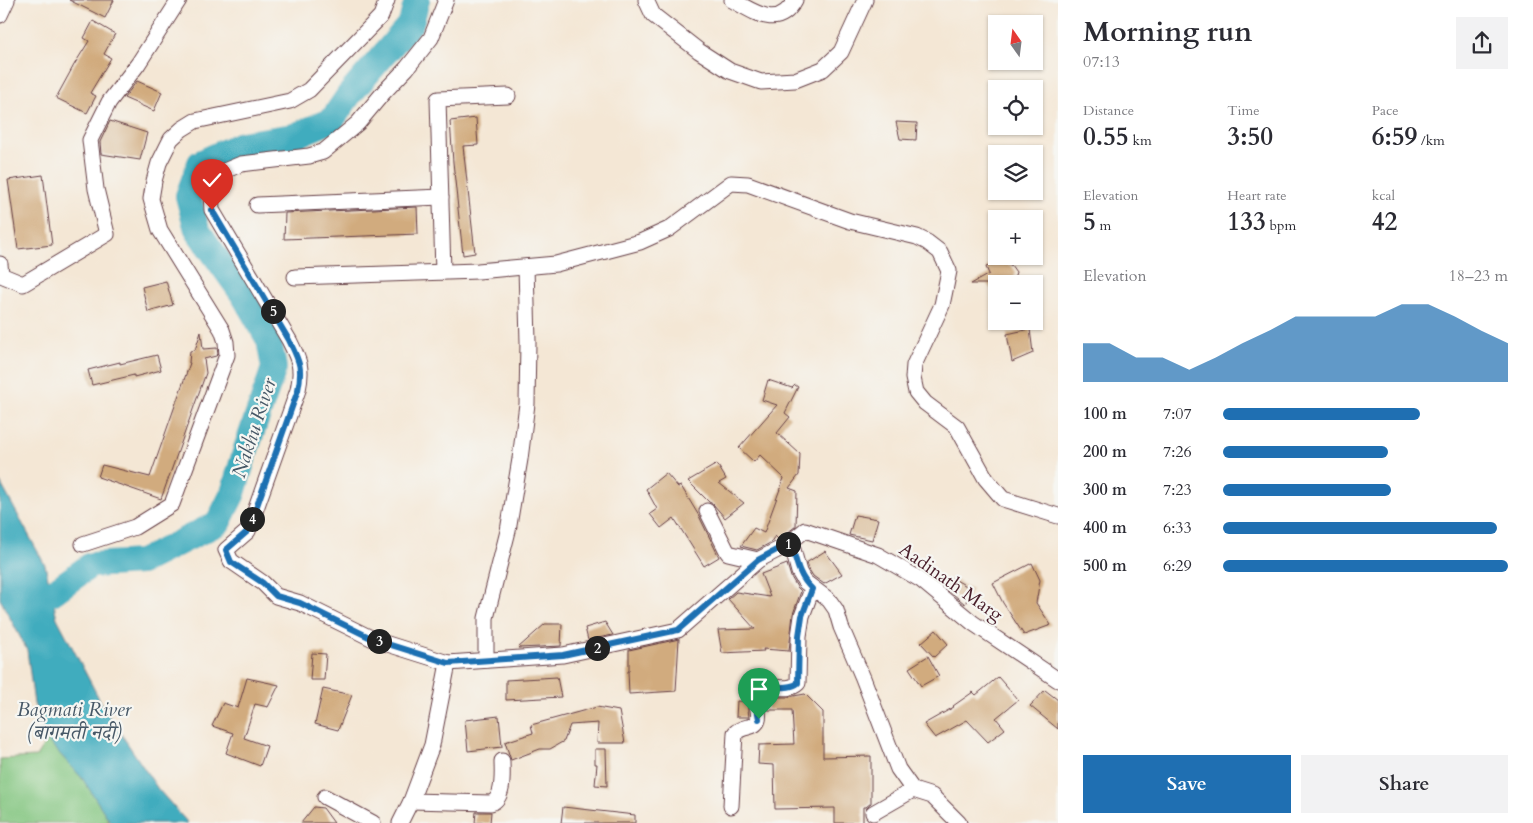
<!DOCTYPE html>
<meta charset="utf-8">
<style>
body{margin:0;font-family:Cardo,"Noto Serif Devanagari",serif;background:#f2f2f3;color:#2b2b33;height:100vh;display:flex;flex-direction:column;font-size:19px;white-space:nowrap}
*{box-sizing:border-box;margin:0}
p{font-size:16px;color:#7c7c81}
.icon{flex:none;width:28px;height:28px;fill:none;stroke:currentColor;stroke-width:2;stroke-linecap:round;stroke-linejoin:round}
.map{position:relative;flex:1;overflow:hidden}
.drawer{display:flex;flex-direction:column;background:#fff;width:475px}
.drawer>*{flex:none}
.needle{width:32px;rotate:346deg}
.buttons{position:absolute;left:988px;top:15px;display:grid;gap:10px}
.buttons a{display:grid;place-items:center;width:55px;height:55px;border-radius:0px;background:#fff;box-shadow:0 1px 4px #0004;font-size:25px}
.pin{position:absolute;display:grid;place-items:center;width:42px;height:42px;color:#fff;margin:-51px -21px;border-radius:50% 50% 50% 0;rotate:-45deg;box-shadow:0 0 5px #0007}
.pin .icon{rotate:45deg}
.km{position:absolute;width:25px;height:25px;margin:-12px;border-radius:50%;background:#222;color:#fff;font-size:14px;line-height:25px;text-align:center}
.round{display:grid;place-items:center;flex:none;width:52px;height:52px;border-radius:0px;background:#f2f2f3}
.head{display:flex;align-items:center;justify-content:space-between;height:85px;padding:0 25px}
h1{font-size:28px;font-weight:600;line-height:38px}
.figures{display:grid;grid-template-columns:repeat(3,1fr);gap:8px;height:85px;padding:5px 25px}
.figures div{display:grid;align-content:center}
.figures b{font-size:25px;font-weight:600}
.figures small{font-size:14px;font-weight:400}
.figures p{font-size:14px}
.chart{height:140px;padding:10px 25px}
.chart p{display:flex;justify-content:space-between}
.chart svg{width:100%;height:90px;margin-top:5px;fill:#1f6fb2;opacity:.7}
.button{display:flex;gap:10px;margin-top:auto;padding:10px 25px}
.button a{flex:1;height:58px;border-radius:0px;background:#1f6fb2;color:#fff;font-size:20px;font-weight:600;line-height:58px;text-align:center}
.button a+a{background:#f2f2f3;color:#2b2b33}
ul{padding:0 25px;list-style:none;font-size:16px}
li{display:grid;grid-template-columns:80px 60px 1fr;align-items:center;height:38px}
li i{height:12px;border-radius:6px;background:#1f6fb2}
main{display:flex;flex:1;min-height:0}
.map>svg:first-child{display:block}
.green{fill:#82c57f;stroke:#667255}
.water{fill:#40acbe;stroke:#456674}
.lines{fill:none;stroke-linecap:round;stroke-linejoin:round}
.river{stroke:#40acbe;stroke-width:26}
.building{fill:#d1ab7e}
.minor-casing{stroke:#643d44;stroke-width:17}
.minor{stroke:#fff;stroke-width:15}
.route-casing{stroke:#fff;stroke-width:10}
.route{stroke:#1f6fb2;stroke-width:6}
.labels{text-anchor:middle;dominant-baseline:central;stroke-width:4.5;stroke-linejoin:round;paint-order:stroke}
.street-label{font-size:19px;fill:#4a1f2b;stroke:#f6f6f2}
.water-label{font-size:20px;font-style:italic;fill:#465766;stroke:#f6f6f2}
</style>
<main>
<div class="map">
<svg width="1058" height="823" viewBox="0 0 1058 823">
<rect width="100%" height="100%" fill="#f6f6f2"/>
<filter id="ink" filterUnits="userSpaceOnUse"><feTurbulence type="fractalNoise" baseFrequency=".02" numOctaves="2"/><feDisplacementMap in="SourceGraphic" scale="10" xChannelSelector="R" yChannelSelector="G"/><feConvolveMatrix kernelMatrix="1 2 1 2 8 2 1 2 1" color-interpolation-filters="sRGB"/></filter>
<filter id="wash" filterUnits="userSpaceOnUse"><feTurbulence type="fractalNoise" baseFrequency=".0096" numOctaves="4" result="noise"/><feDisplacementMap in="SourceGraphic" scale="20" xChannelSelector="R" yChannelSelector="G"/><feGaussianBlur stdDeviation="1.12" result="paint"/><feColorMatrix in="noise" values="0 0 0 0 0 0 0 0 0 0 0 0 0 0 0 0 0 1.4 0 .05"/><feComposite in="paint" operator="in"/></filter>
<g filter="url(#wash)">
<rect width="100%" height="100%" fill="#f4e7d5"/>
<path class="green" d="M47,740C68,762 100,794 109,823H0V759L36,757Z"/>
<polygon class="water" points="0,482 45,565 57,618 105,710 158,789 188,823 111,823 82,778 47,740 34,704 27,650 0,599"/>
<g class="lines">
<polyline class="river" points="27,598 52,593 91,565 141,562 218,523 233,493 246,449 274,368 269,340 244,296 197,230 188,196 200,163 241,144 294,136 332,120 349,95 411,23 417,0"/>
</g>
<g id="blocks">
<g class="building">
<polygon points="69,0 114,0 105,18"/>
<polygon points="93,21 115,34 104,54 111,58 90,93 96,96 87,113 56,98 74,65 89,41 84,38"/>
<polygon points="137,81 162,92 154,111 124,98"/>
<polygon points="476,118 478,145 463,146 475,253 463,255 453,162 450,121"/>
<polygon points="110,121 147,133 140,160 101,154 100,142"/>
<polygon points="896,122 917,123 916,140 900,139"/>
<polygon points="43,175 52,245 18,249 8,180"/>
<polygon points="417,207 418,234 284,239 285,213"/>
<polygon points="1006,259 1009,266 1011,265 1016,272 1013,281 1007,284 996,284 996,295 987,284 971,284 989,274 986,267"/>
<polygon points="166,281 173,305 148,312 142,287"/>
<polygon points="1030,329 1033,353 1012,362 1007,334"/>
<polygon points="201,332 203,349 217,348 218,354 216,356 204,359 206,373 161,499 98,477 102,465 150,477 190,363 189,363 190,351 195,350"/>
<polygon points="157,355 161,370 134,377 134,375 92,385 88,370 120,362 120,364"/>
<polygon points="768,380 792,388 795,385 798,387 785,413 790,417 777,433 800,454 799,475 789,488 797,491 796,526 782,537 778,539 775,536 770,543 757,550 741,546 754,528 764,533 784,478 760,455 754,462 739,448 777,405 762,400"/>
<polygon points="717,464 726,479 719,483 744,503 725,518 713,504 709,502 688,481"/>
<polygon points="666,473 678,487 681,486 699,516 719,557 704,566 674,518 661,528 650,514 657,509 646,489"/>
<polygon points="855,515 878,519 872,540 849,535"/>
<polygon points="825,551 842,574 824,584 813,576 808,568 806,563"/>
<polygon points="1032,563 1040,580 1036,603 1051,625 1024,635 1003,603 993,583"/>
<polygon points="787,564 791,577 797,587 801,591 793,614 789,651 763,649 764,651 722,653 718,630 755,629 728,599 736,592 770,597 761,574"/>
<polygon points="952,578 972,589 965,604 947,589"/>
<polygon points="605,622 613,635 588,640 585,628"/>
<polygon points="545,624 562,624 561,646 518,648"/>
<polygon points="936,630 948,644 934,657 921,643"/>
<polygon points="679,639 676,691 629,694 628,671 629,671 629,650"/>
<polygon points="312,653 326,654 324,680 310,680"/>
<polygon points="928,656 939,676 921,686 909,668"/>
<polygon points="557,677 561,697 506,700 506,680"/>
<polygon points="998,677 1018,700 996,718 1005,729 988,742 967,720 935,738 924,724 954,707 953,706 973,692 976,695"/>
<polygon points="247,678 279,685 268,707 255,704 244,738 267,746 260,766 226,753 233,733 212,726 223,703 238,708"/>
<polygon points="323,689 352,695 338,730 315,724"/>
<polygon points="1045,690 1058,700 1058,729 1030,706"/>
<polygon points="805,694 823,712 823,757 871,756 871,803 866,807 863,807 863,823 835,823 835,808 775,809 774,765 758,764 759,745 794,744 792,710 768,710 766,697 788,697"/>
<polygon points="737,701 747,702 749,717 736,717"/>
<polygon points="597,707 619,711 625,743 597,743 598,723 570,725 564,741 550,749 540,749 511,760 505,742 533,733 531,725"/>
<polygon points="499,716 502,747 468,751 465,720"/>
<polygon points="595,749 606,749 607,786 595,785 597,764 595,764"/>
<polygon points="314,807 323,808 334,823 301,823"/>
<polygon points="563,807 635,815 635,823 561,823"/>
<polygon points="476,812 491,812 490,823 475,823"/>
</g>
</g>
</g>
<g filter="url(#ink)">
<use href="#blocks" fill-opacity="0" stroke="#643d44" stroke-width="1"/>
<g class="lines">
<g class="minor-casing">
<g id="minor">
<path d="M446,0L431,38L407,68L384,92L358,123L323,152L309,156L241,164L224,171L215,179L211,194L212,210L289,340C299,360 303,367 298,390L248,531L226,550L231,561L263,583L276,596L300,603L375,640L448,663L563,655L678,630L758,560"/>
<polyline points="646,0 653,15 699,51 730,71 761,82 795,80 823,69 841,52 865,0"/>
<path d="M732,0C755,12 778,31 795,0"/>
<polyline points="0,15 7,0"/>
<polyline points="257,205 441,197"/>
<polyline points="0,264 1,275 23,284 107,234 96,189 90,140 109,102 138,64 179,0"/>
<polyline points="443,272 438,99 508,96"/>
<polyline points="295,277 478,271 556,264 640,242 669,229 731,183 748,184 850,221 917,237 927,242 940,252 949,271 942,305 914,365 913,378 916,392 925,403 957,427 986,479 1003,499 1058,516"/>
<polyline points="707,511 728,553 758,560 787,545 805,530 878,555 921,580 973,623 1058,680"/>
<polyline points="791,542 799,572 805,582 829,600 836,610 841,627 863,678 898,769 913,790"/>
<polyline points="83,544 135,527 172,504 227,355 226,342 222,330 160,230 151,199 154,181 159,163 171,139 182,129 195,121 290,101 309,90 381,16 387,0"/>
<polyline points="486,660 486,618 508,531 520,459 527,404 528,342 526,267"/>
<polyline points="325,797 373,823"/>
<path d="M411,801L491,803C505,798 502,773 502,761"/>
<path d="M731,806L735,733C743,725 755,729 758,720C761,712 752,695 760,689C769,682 787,694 798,683L799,636L802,616L812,589"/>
<polyline points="873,813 913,790 932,796 959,823"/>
<polyline points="400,823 411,801 432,745 448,663"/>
</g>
</g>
<use href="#minor" class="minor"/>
</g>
</g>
<g class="lines" filter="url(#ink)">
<g class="route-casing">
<path id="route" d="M212,210L289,340C299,361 303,367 298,390L248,531L226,550L231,562L263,583L276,596L300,603L375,640L448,663L563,655L678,630L758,560L791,542C796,560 798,576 812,589L802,616L799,636L798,683C788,692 760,682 757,694C755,701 758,712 759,719"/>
</g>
<use href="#route" class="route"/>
</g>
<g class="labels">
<g class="street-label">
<text transform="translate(951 582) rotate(35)">Aadinath Marg</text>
</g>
<g class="water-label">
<text transform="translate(254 428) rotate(-72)">Nakhu River</text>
<text x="74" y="709">Bagmati River<tspan x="74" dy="23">(बागमती नदी)</tspan></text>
</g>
</g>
</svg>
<div class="buttons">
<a><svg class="needle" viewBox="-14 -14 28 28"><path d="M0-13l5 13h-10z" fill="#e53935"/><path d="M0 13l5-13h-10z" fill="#7c7c81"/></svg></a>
<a><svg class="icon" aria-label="locate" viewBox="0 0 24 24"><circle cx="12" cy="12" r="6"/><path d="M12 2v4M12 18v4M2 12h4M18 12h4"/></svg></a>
<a><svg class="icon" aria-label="layers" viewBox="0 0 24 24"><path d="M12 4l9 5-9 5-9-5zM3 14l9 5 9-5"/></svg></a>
<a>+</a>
<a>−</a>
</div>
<div class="pin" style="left:759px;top:719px;background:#1e9e55"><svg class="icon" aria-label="arrive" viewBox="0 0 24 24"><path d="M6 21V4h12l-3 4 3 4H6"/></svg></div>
<div class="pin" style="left:212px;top:210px;background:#d93025"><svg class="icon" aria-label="check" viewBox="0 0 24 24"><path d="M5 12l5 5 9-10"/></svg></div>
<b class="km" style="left:788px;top:544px">1</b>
<b class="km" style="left:597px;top:648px">2</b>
<b class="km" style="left:379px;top:641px">3</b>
<b class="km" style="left:252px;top:519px">4</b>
<b class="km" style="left:273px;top:311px">5</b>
</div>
<section class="drawer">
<div class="head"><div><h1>Morning run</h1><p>07:13</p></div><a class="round"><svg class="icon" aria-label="share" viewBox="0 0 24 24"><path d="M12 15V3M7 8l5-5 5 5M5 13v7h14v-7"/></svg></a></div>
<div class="figures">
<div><p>Distance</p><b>0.55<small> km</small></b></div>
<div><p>Time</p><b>3:50</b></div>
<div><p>Pace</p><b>6:59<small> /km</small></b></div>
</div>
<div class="figures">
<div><p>Elevation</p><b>5<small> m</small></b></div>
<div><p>Heart rate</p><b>133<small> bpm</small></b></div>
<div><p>kcal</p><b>42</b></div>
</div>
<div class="chart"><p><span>Elevation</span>18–23 m</p>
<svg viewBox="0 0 160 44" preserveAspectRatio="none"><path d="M0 44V25L10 25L20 32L30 32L40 38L50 32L60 25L70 19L80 12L90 12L100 12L110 12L120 6L130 6L140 12L150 19L160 25V44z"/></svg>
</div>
<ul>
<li><b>100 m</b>7:07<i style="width:69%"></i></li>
<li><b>200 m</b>7:26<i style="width:58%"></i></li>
<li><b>300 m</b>7:23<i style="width:59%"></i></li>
<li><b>400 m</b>6:33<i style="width:96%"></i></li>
<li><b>500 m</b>6:29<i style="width:100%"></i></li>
</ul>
<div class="button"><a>Save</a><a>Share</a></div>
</section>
</main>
